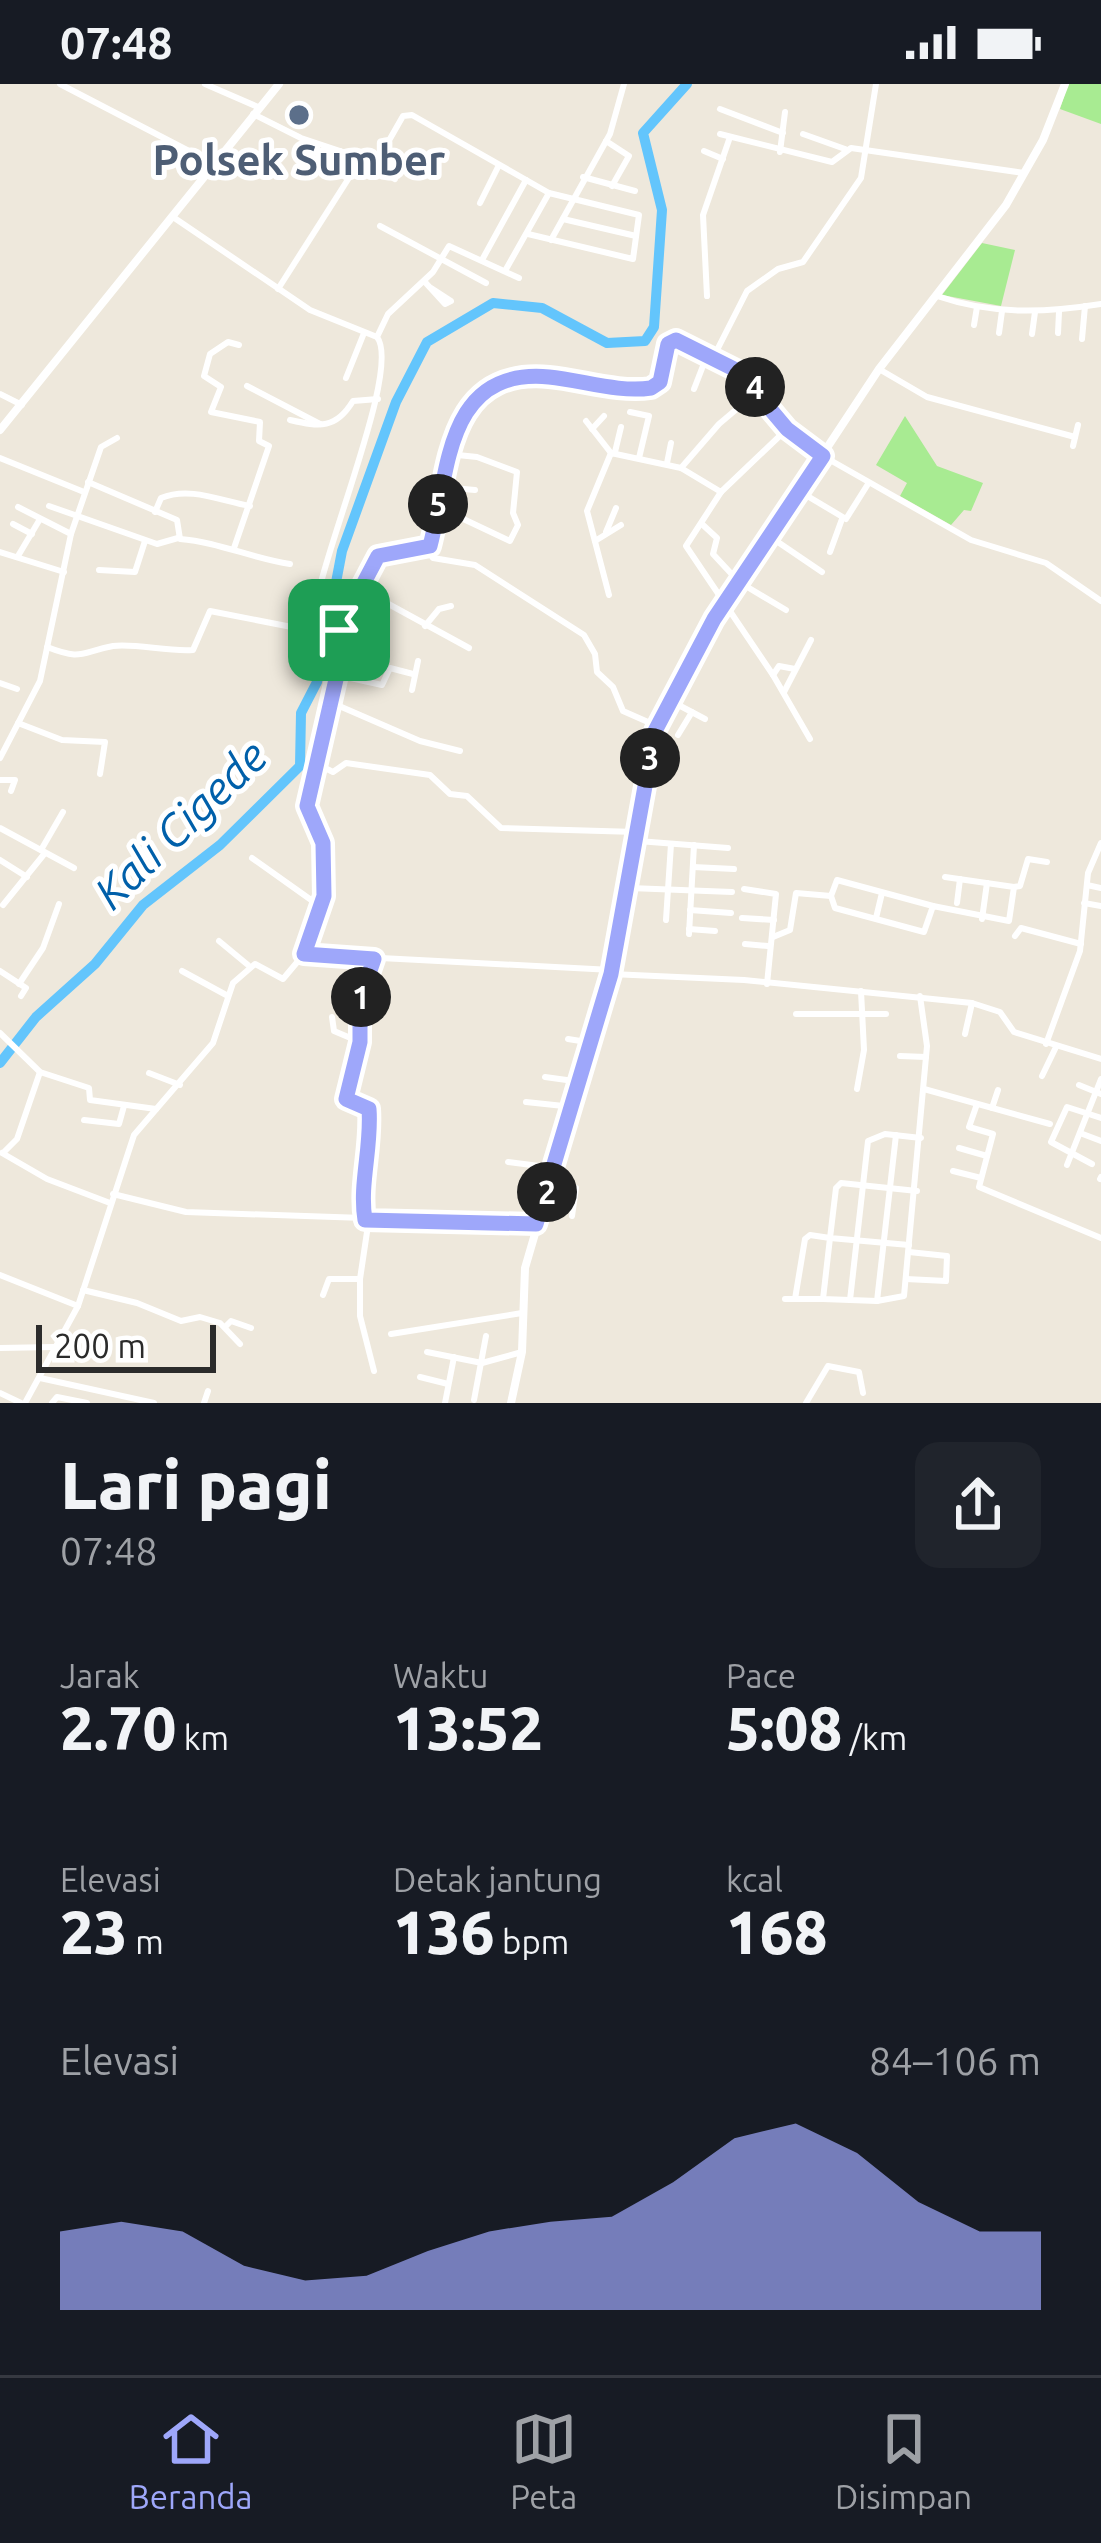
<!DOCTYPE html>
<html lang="id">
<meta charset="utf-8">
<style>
body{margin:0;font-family:Ubuntu,sans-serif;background:#20242c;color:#f1f3f6;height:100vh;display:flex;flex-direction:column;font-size:45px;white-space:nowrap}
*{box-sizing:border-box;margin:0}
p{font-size:39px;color:#9ea1a6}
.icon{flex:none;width:66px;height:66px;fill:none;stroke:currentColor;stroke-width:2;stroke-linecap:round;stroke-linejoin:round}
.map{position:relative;height:1319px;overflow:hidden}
.panel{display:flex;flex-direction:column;background:#171b24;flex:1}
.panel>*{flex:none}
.scale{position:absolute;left:36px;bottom:30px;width:180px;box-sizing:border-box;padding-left:12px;border:6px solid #2b2b2b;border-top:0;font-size:33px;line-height:42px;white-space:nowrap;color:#2b2b2b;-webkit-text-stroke:9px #fff;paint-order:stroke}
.pin{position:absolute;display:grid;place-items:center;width:102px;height:102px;color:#fff;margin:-51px;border-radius:24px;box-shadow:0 6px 18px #0006}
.km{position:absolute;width:60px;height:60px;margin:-30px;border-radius:50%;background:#222;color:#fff;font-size:33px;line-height:60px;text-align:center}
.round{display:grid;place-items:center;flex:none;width:126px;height:126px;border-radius:24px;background:#20242c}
.overview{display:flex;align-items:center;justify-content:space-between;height:204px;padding:0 60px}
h1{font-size:66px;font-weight:800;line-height:90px}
.metrics{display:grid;grid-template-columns:repeat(3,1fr);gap:18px;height:204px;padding:12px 60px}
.metrics div{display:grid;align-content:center}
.metrics b{font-size:60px;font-weight:800}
.metrics small{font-size:33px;font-weight:400}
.metrics p{font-size:33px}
.chart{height:336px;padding:24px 60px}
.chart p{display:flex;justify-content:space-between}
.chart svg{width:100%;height:216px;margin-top:12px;fill:#9ea7fa;opacity:.7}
.status{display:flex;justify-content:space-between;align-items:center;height:84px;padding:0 60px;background:#171b24;direction:ltr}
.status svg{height:33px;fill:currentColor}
.menu{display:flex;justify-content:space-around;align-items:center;height:168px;border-top:3px solid #363941;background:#171b24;font-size:33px;color:#9ea1a6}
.menu a{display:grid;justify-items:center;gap:6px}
.menu .active{color:#9ea7fa}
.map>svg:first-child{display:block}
.green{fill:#a8eb92}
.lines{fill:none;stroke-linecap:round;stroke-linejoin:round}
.river{stroke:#63c5fc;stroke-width:10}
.minor{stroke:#fff;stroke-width:6}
.tertiary{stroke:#fff;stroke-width:8}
.route-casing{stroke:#fff;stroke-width:24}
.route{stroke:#9ea7fa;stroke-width:15}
.service-dot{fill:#5c6f8a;stroke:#fff;stroke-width:4.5}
.labels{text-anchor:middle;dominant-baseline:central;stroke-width:10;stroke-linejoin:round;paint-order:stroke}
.service-label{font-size:42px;font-weight:bold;fill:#4e5e75;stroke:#fff}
.water-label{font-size:45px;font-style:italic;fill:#0060aa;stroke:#fff}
</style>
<div class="status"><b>07:48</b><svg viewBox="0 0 49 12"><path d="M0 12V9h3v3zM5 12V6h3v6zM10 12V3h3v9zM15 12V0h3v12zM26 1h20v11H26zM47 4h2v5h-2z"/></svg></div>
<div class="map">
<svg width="1101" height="1319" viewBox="0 0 1101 1319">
<rect width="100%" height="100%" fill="#eee8dc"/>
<g class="green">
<polygon points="1068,0 1101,0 1101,40 1060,25"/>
<polygon points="982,159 1015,166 1001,222 942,211"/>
<polygon points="905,332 937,382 983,399 971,427 964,426 951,441 900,412 907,399 876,381"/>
</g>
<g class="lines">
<polyline class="river" points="0,979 36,933 95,880 143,821 220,761 300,682 301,629 317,598 342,467 396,318 427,258 493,219 542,224 607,259 645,257 654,243 662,126 643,49 687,0"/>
<g class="minor">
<polyline points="60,0 214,80"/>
<polyline points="205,0 258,23"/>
<polyline points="720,25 783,49"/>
<polyline points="253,30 301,54 370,77 379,74 403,32 412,31 549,109 639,131 633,175 528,150"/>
<polyline points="720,50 832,78 851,64 1024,89"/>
<polyline points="803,50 845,65"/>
<polyline points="606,57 629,72 612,102"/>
<polyline points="386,64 404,75"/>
<polyline points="704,67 723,75"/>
<polyline points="780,68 785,28"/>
<polyline points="364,78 395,95"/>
<polyline points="583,93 635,107"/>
<polyline points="480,119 498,83"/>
<polyline points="173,133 310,226 377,253 388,230 433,188 449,162 519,194"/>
<polyline points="563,135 636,152"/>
<polyline points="380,142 486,199"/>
<polyline points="551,156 610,50 624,0"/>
<polyline points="482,176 526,96"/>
<polyline points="505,187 549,109"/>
<polyline points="424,197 445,220 451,217 431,204"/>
<polyline points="278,205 361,75"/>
<polyline points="707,212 703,131 730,53"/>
<path d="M937,212C993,231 1044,229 1101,220"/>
<polyline points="974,241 977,223"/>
<polyline points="999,249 1002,227"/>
<polyline points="1058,249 1059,228"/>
<polyline points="1032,250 1035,228"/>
<polyline points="1082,255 1085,222"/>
<polyline points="714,272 747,207 778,185 803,178 861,94 876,0"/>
<polyline points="879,285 927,313 1075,353"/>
<polyline points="346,294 364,249"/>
<polyline points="247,302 320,340"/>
<polyline points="694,305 708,269"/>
<polyline points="0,310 22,321"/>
<polyline points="630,328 649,332 639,374"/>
<path d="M290,336C320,343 336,345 353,317L378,315"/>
<polyline points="586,337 611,369"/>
<polyline points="592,345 604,332"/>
<polyline points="1073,362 1078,341"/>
<polyline points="615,368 621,343"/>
<polyline points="0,374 84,408"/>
<polyline points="667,379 671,359"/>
<polyline points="681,384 719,340 758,307"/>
<path d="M88,398L177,436L180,455C218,458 251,474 290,480"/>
<polyline points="441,403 475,406"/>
<polyline points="799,407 846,435 868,400"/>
<polyline points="721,408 686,462 773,591 810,655"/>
<polyline points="49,422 157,460 178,454"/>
<polyline points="18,423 71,450"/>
<path d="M155,428L161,414C190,402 221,417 250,422"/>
<polyline points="436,433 457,432 510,457 518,441 513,429 517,388 477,373 448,370"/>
<polyline points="13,440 32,450"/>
<polyline points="703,441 717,454 713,470 739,498 786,526"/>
<polyline points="606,448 616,424"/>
<polyline points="769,452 822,488"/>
<polyline points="595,457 621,441"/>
<polyline points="234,464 269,362 259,357 260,338 211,328 221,303 204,292 210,270 228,258 239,261"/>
<polyline points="427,465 433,474 475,481 584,551 595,570 597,588 613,603 623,627 657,642"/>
<polyline points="0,468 64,488"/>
<polyline points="830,468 842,435"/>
<polyline points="18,472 40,435"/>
<polyline points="99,486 135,488 145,457"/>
<polyline points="361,505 469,564"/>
<polyline points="609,511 587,427 611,369 681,384 721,408 787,345"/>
<path d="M313,541C314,485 403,286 377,253"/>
<polyline points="425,542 439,525 451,522"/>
<path d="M47,563C83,577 80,568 113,562C135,559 168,568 193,566L210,527L307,546L313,541L339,546"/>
<polyline points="337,591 382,601 390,584 413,590"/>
<polyline points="773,591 779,582 795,585"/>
<polyline points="0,599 17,605"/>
<polyline points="412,606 418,577"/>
<polyline points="784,608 811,556"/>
<polyline points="669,616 705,635"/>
<polyline points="330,618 420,657 460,667"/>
<polyline points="18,639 62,656 105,658 100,690"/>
<polyline points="678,651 692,628"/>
<polyline points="0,674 40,597 71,450 101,363 117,354"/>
<polyline points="319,681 333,688 346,679 430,691 450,710 467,712 501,744 636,748"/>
<polyline points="0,696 15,696 11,707"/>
<polyline points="0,744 74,784"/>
<polyline points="638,757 728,764"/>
<polyline points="41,766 63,728"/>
<polyline points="252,774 321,823"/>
<polyline points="0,776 27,793"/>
<polyline points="693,783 734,785"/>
<polyline points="1087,801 1101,804"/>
<polyline points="1014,803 1020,802 1028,775 1047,778"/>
<polyline points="630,804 732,808"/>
<polyline points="744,805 776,810 767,900"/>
<polyline points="831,812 835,824 924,848 933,822 1009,837 1014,803 945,793"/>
<polyline points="957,819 960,795"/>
<polyline points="1084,819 1101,822"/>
<polyline points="3,821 45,769"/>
<polyline points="690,826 731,829"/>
<polyline points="742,834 774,836"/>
<polyline points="876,834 882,809"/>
<polyline points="982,835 987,799"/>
<polyline points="666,836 671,760"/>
<polyline points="689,845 715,847"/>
<polyline points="689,850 694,761"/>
<polyline points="1015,852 1021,844 1081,860"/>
<polyline points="773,853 790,846 796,809 831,812 837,796 933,822"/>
<polyline points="219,857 248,881"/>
<polyline points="745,860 768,862"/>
<polyline points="304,870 612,886"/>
<polyline points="0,887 26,904 21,912"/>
<polyline points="182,887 228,912"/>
<polyline points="611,890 744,896 972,919 1000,928 1014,948 1101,975"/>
<polyline points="19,900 43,864 59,820"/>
<polyline points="796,930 886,930"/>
<polyline points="332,933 334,947 360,958"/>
<polyline points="0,949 40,988 89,1004 90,1016 156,1025"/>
<polyline points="965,950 972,919"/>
<polyline points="568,955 593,959"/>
<polyline points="1046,960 1080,867 1088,789 1101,759"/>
<polyline points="900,972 926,973"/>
<polyline points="149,989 180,1001"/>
<polyline points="1042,992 1056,963"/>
<polyline points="545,993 581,998"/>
<polyline points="1079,1001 1101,1010"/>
<polyline points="857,1005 864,966 861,907"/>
<polyline points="924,1005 1050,1040"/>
<polyline points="526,1018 573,1023"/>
<polyline points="977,1020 969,1043 993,1050 979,1103 1101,1154"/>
<polyline points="992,1024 998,1006"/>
<polyline points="84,1036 119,1040 124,1022"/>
<polyline points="1080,1049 1101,1057"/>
<polyline points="896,1051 877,1217 904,1212 927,962 920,912"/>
<polyline points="959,1064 987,1072"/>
<polyline points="2,1069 47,1095 110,1119"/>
<polyline points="3,1069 17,1055 40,988"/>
<polyline points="508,1078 555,1084"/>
<polyline points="1092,1080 1051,1058 1067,1023 1101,1034"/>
<polyline points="1067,1081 1101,995"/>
<polyline points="953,1087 981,1094"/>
<polyline points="1100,1095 1101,1093"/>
<polyline points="550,1099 576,1104 572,1132"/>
<polyline points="113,1110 186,1128 536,1140"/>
<polyline points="361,1111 369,1025 346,1015 360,958 360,915 374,875"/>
<polyline points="909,1161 830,1154 836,1104 841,1099 917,1107"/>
<polyline points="0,1191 78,1222"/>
<polyline points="360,1195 360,1232 374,1287"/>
<polyline points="906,1195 946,1197 947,1172 909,1168"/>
<polyline points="83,1206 137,1219 181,1237 200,1233 220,1239 240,1260"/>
<polyline points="323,1211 329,1195 360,1195 367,1148 358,1085"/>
<polyline points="785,1215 823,1215"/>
<polyline points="795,1215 805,1155 810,1151 830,1154 823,1215 850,1216"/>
<polyline points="877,1217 850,1216 868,1057 885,1050 921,1054"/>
<polyline points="226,1242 231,1237 251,1244"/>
<polyline points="391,1250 522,1229"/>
<polyline points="0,1264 54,1263"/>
<polyline points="427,1268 482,1279 522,1268"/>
<polyline points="420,1293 448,1300"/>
<polyline points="40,1294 154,1319"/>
<polyline points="0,1309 21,1319"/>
<polyline points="474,1316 486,1252"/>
<path d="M25,1319L78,1222L134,1051L213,959L233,899L255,880L283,895L304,870L324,812L323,759L307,722L337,591L339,546L378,472L431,462C447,391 444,283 549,293C582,296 617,308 651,304L660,298L668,259L676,256L738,287L787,345L823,372L971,456L1046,479L1101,517"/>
<polyline points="52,1319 57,1313 87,1319"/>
<polyline points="204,1319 208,1307"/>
<polyline points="445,1319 454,1273"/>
<polyline points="806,1319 828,1282 859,1288 863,1309"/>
</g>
<g class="tertiary">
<polyline points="0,346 279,0"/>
<polyline points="511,1319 522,1268 525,1184 611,890 655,647 714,535 879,285 1006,121 1043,56 1065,0"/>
</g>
</g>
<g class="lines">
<g class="route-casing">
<path id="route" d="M676,256L738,287L787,345L823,372L714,535L655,647L611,890L536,1140L365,1136C359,1100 372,1063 369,1025L346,1015L360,958V915L374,875L304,870L324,812L323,759L307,722L337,591L339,546L378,472L430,462C449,392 443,283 549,293C582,296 618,309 651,304L660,298L668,260Z"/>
</g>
<use href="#route" class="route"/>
</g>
<circle class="service-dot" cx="299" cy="31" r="12"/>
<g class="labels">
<g class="service-label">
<text x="299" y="75">Polsek Sumber</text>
</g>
<g class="water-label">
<text transform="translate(180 740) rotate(-44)">Kali Cigede</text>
</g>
</g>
</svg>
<div class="scale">200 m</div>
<div class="pin" style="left:339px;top:546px;background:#1e9e55"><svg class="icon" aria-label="arrive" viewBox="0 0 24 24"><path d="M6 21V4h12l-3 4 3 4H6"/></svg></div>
<b class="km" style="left:361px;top:913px">1</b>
<b class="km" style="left:547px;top:1108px">2</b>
<b class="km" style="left:650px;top:674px">3</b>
<b class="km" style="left:755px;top:303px">4</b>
<b class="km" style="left:438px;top:420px">5</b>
</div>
<section class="panel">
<div class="overview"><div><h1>Lari pagi</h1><p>07:48</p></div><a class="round"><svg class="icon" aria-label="share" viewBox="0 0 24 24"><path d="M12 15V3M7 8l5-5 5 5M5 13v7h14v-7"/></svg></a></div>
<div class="metrics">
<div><p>Jarak</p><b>2.70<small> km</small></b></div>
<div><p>Waktu</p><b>13:52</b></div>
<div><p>Pace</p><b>5:08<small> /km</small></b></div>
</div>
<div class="metrics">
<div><p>Elevasi</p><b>23<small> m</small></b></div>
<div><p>Detak jantung</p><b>136<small> bpm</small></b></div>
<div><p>kcal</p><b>168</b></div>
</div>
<div class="chart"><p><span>Elevasi</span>84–106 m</p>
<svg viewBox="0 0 160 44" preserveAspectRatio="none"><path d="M0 44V28L10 26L20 28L30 35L40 38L50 37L60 32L70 28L80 26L90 25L100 18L110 9L120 6L130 12L140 22L150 28L160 28V44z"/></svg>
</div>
</section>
<nav class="menu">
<a class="active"><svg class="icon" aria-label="home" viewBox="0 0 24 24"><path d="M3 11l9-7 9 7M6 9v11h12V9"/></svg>Beranda</a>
<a><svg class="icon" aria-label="map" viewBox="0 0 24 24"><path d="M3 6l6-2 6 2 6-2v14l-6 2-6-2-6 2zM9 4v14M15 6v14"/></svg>Peta</a>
<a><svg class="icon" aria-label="saved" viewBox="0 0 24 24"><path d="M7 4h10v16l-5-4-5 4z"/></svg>Disimpan</a>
</nav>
